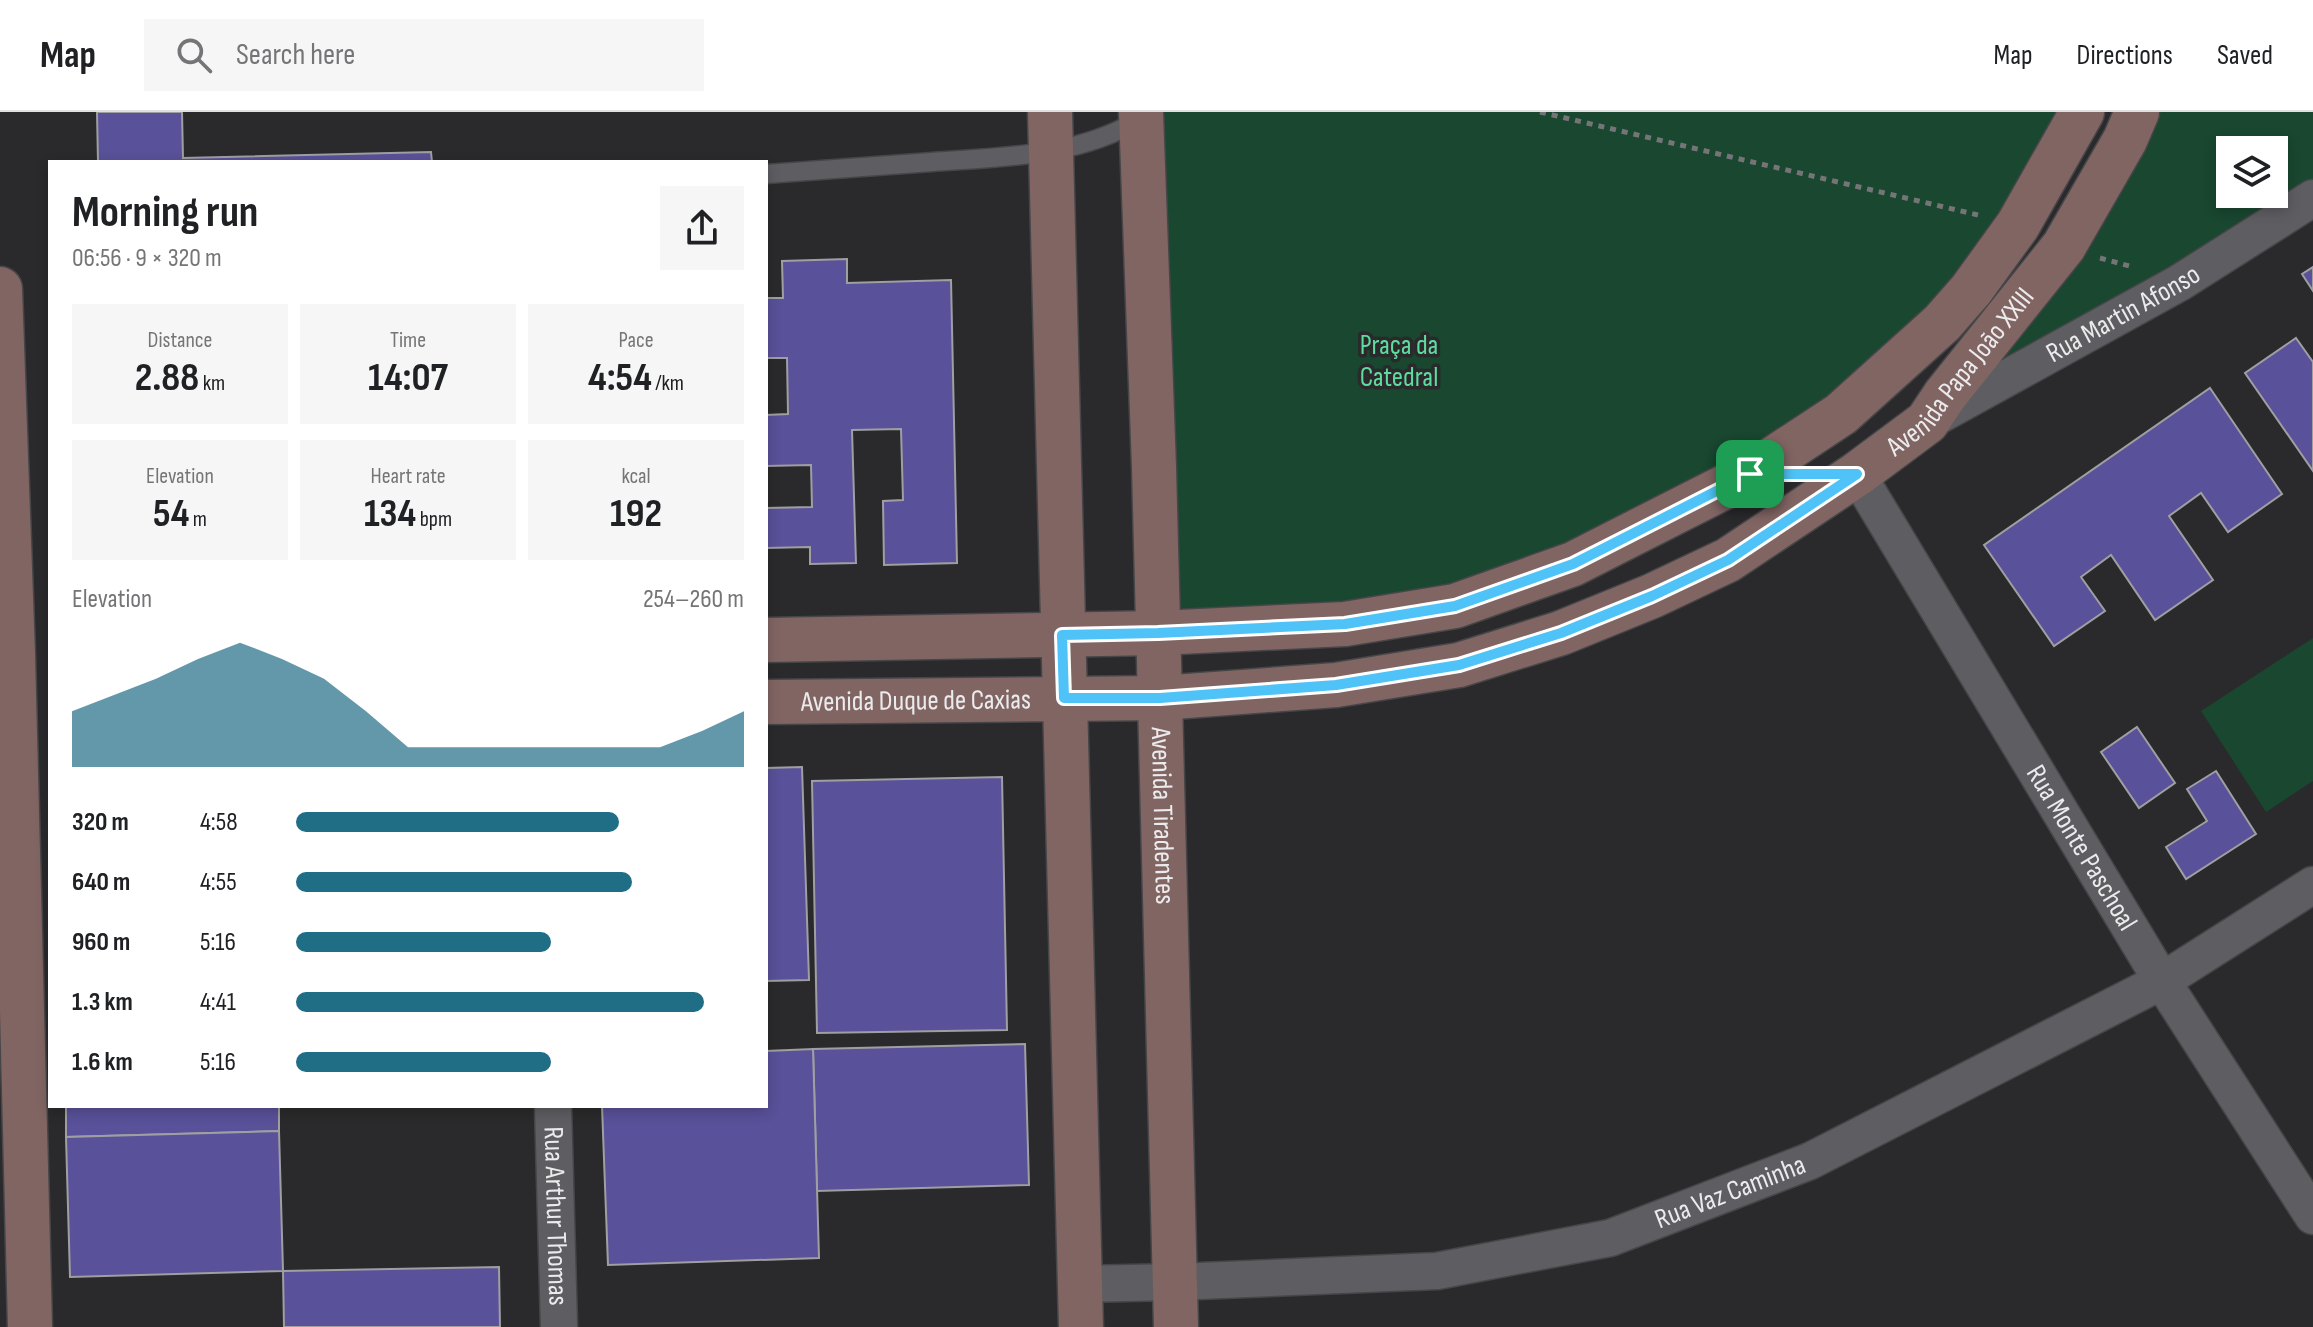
<!DOCTYPE html>
<meta charset="utf-8">
<style>
body{margin:0;font-family:"Sofia Sans Condensed",sans-serif;background:#f6f6f6;color:#202124;height:100vh;display:flex;flex-direction:column;font-size:30px;white-space:nowrap}
*{box-sizing:border-box;margin:0}
p{font-size:26px;color:#757577}
.icon{flex:none;width:44px;height:44px;fill:none;stroke:currentColor;stroke-width:2;stroke-linecap:round;stroke-linejoin:round}
.map{position:relative;flex:1;overflow:hidden}
.sheet{position:absolute;left:48px;top:48px;width:720px;height:948px;display:flex;flex-direction:column;background:#fff;border-radius:0px;box-shadow:0 4px 12px #0003}
.sheet>*{flex:none}
.buttons{position:absolute;left:2216px;top:24px;display:grid;gap:16px}
.buttons a{display:grid;place-items:center;width:72px;height:72px;border-radius:0px;background:#fff;box-shadow:0 4px 12px #0003;font-size:40px}
.pin{position:absolute;display:grid;place-items:center;width:68px;height:68px;color:#fff;margin:-34px;border-radius:16px;box-shadow:0 4px 12px #0006}
.round{display:grid;place-items:center;flex:none;width:84px;height:84px;border-radius:0px;background:#f6f6f6}
.headline{display:flex;align-items:center;justify-content:space-between;height:136px;padding:0 24px}
h1{font-size:44px;font-weight:700;line-height:60px}
.figures{display:grid;grid-template-columns:repeat(3,1fr);gap:12px;height:136px;padding:8px 24px}
.figures div{display:grid;align-content:center;border-radius:0px;background:#f6f6f6;text-align:center}
.figures b{font-size:40px;font-weight:700}
.figures small{font-size:22px;font-weight:400}
.figures p{font-size:22px}
.chart{height:224px;padding:16px 24px}
.chart p{display:flex;justify-content:space-between}
.chart svg{width:100%;height:144px;margin-top:8px;fill:#206d86;opacity:.7}
ul{padding:0 24px;list-style:none;font-size:26px}
li{display:grid;grid-template-columns:128px 96px 1fr;align-items:center;height:60px}
li i{height:20px;border-radius:10px;background:#206d86}
header{display:flex;align-items:center;gap:48px;box-sizing:border-box;height:112px;padding:0 40px;background:#fff;border-bottom:2px solid #e0e0e0}
header strong{font-size:38px}
nav{display:flex;gap:44px;margin-inline-start:auto;font-size:28px}
.search{width:560px;height:72px;background:#f6f6f6;display:flex;align-items:center;gap:20px;box-sizing:border-box;padding:0 28px;border-radius:0px;color:#757577;font-size:30px}
.map>svg:first-child{display:block}
.green{fill:#194730;fill-rule:evenodd}
.building{fill:#595199;stroke:#9f9fa2;stroke-width:2}
.lines{fill:none;stroke-linecap:round;stroke-linejoin:round}
.lane-casing{stroke:#464649;stroke-width:21}
.street-casing{stroke:#464649;stroke-width:39}
.secondary-casing{stroke:#464649;stroke-width:47}
.path{stroke:#757577;stroke-width:5;stroke-dasharray:6 6;stroke-linecap:butt}
.lane{stroke:#5e5e62;stroke-width:18}
.street{stroke:#5e5e62;stroke-width:36}
.secondary{stroke:#816563;stroke-width:44}
.route-casing{stroke:#fff;stroke-width:16}
.route{stroke:#4fc3f7;stroke-width:10}
.labels{text-anchor:middle;dominant-baseline:central;stroke-width:7;stroke-linejoin:round;paint-order:stroke}
.street-label{font-size:28px;fill:#ebebed;stroke:#2a2a2c}
.park-label{font-size:28px;fill:#5edb9e;stroke:#2a2a2c}
</style>
<header>
<strong>Map</strong>
<div class="search"><svg class="icon" aria-label="search" viewBox="0 0 24 24"><circle cx="10" cy="10" r="6"/><path d="M15 15l6 6"/></svg>Search here</div>
<nav><a>Map</a><a>Directions</a><a>Saved</a></nav>
</header>
<div class="map">
<svg width="2313" height="1215" viewBox="0 0 2313 1215">
<rect width="100%" height="100%" fill="#2a2a2c"/>
<g class="green">
<polygon points="1143,0 2082,0 2018,113 1841,302 1455,494 1158,521"/>
<path d="M2137,0H2313V86L1945,283ZM2230,38H2274V82H2230Z"/>
<polygon points="2313,526 2313,669 2266,700 2201,599"/>
</g>
<g class="building">
<polygon points="97,0 182,0 183,46 431,40 432,50 98,50"/>
<polygon points="847,147 847,171 951,168 957,451 884,453 883,389 903,388 901,317 852,318 856,451 810,452 810,435 766,436 766,396 812,395 811,353 766,354 766,303 788,302 787,246 766,246 766,186 783,186 782,149"/>
<polygon points="2313,155 2313,179 2302,162"/>
<polygon points="2296,226 2313,250 2313,359 2245,261"/>
<polygon points="2210,276 2282,382 2228,420 2201,381 2169,404 2213,468 2155,508 2111,443 2081,465 2105,499 2054,534 1984,433"/>
<polygon points="2137,615 2175,671 2139,696 2101,640"/>
<polygon points="802,655 809,868 766,869 766,656"/>
<polygon points="2216,659 2256,722 2186,767 2166,735 2207,709 2187,677"/>
<polygon points="1002,665 1007,918 817,921 812,669"/>
<polygon points="1025,932 1029,1073 817,1079 813,937"/>
<polygon points="813,937 819,1146 608,1153 602,994 766,994 766,939"/>
<polygon points="66,994 279,994 279,1019 66,1025"/>
<polygon points="279,1019 283,1159 70,1165 66,1025"/>
<polygon points="499,1155 500,1215 284,1215 283,1159"/>
</g>
<g class="lines">
<g class="lane-casing">
<path id="lane" d="M766,62C821,58 876,54 932,50C1002,45 1078,45 1140,7"/>
</g>
<g class="street-casing">
<g id="street">
<path id="s1" d="M1927,310L2179,171L2313,86"/>
<path id="s2" d="M1857,362L2162,869L2313,1104"/>
<path id="s3" d="M553,994L559,1215"/>
<path id="s4" d="M1080,1172L1175,1170L1437,1159L1610,1126L1810,1049L2162,869L2313,773"/>
</g>
</g>
<g class="secondary-casing">
<g id="secondary">
<polyline points="1050,0 1081,1215"/>
<path id="s5" d="M1141,0L1154,355L1176,1215"/>
<polyline points="0,177 13,542 30,1215"/>
<polyline points="766,528 1158,521 1345,512 1455,494 1573,452 1750,362 1841,302 1942,211 1971,178 2018,113 2082,0"/>
<path id="s6" d="M766,590L1160,586L1336,573L1459,553L1561,521L1652,484L1728,448L1857,362L1927,310L1945,283L2064,134L2125,28L2137,0"/>
</g>
</g>
<g class="path">
<polyline points="1540,0 1978,103"/>
<polyline points="2100,146 2133,155"/>
</g>
<use href="#lane" class="lane"/>
<use href="#street" class="street"/>
<use href="#secondary" class="secondary"/>
</g>
<g class="lines">
<g class="route-casing">
<polygon id="route" points="1750,362 1857,362 1728,448 1652,484 1561,521 1459,553 1336,573 1160,586 1064,586 1062,523 1158,521 1345,512 1455,494 1573,452"/>
</g>
<use href="#route" class="route"/>
</g>
<g class="labels">
<g class="street-label">
<text stroke="none"><textPath href="#s1" startOffset="224">Rua Martin Afonso</textPath></text>
<text stroke="none"><textPath href="#s6" startOffset="1286">Avenida Papa João XXIII</textPath></text>
<text stroke="none"><textPath href="#s6" startOffset="150">Avenida Duque de Caxias</textPath></text>
<text stroke="none"><textPath href="#s5" startOffset="704">Avenida Tiradentes</textPath></text>
<text stroke="none"><textPath href="#s2" startOffset="436">Rua Monte Paschoal</textPath></text>
<text stroke="none"><textPath href="#s4" startOffset="662">Rua Vaz Caminha</textPath></text>
<text stroke="none"><textPath href="#s3" startOffset="110">Rua Arthur Thomas</textPath></text>
</g>
<g class="park-label">
<text x="1399" y="233">Praça da<tspan x="1399" dy="32">Catedral</tspan></text>
</g>
</g>
</svg>
<div class="buttons">
<a><svg class="icon" aria-label="layers" viewBox="0 0 24 24"><path d="M12 4l9 5-9 5-9-5zM3 14l9 5 9-5"/></svg></a>
</div>
<div class="pin" style="left:1750px;top:362px;background:#1e9e55"><svg class="icon" aria-label="arrive" viewBox="0 0 24 24"><path d="M6 21V4h12l-3 4 3 4H6"/></svg></div>
<section class="sheet">
<div class="headline"><div><h1>Morning run</h1><p>06:56 · 9 × 320 m</p></div><a class="round"><svg class="icon" aria-label="share" viewBox="0 0 24 24"><path d="M12 15V3M7 8l5-5 5 5M5 13v7h14v-7"/></svg></a></div>
<div class="figures">
<div><p>Distance</p><b>2.88<small> km</small></b></div>
<div><p>Time</p><b>14:07</b></div>
<div><p>Pace</p><b>4:54<small> /km</small></b></div>
</div>
<div class="figures">
<div><p>Elevation</p><b>54<small> m</small></b></div>
<div><p>Heart rate</p><b>134<small> bpm</small></b></div>
<div><p>kcal</p><b>192</b></div>
</div>
<div class="chart"><p><span>Elevation</span>254–260 m</p>
<svg viewBox="0 0 160 44" preserveAspectRatio="none"><path d="M0 44V27L10 22L20 17L30 11L40 6L50 11L60 17L70 27L80 38L90 38L100 38L110 38L120 38L130 38L140 38L150 33L160 27V44z"/></svg>
</div>
<ul>
<li><b>320 m</b>4:58<i style="width:72%"></i></li>
<li><b>640 m</b>4:55<i style="width:75%"></i></li>
<li><b>960 m</b>5:16<i style="width:57%"></i></li>
<li><b>1.3 km</b>4:41<i style="width:91%"></i></li>
<li><b>1.6 km</b>5:16<i style="width:57%"></i></li>
</ul>
</section>
</div>
